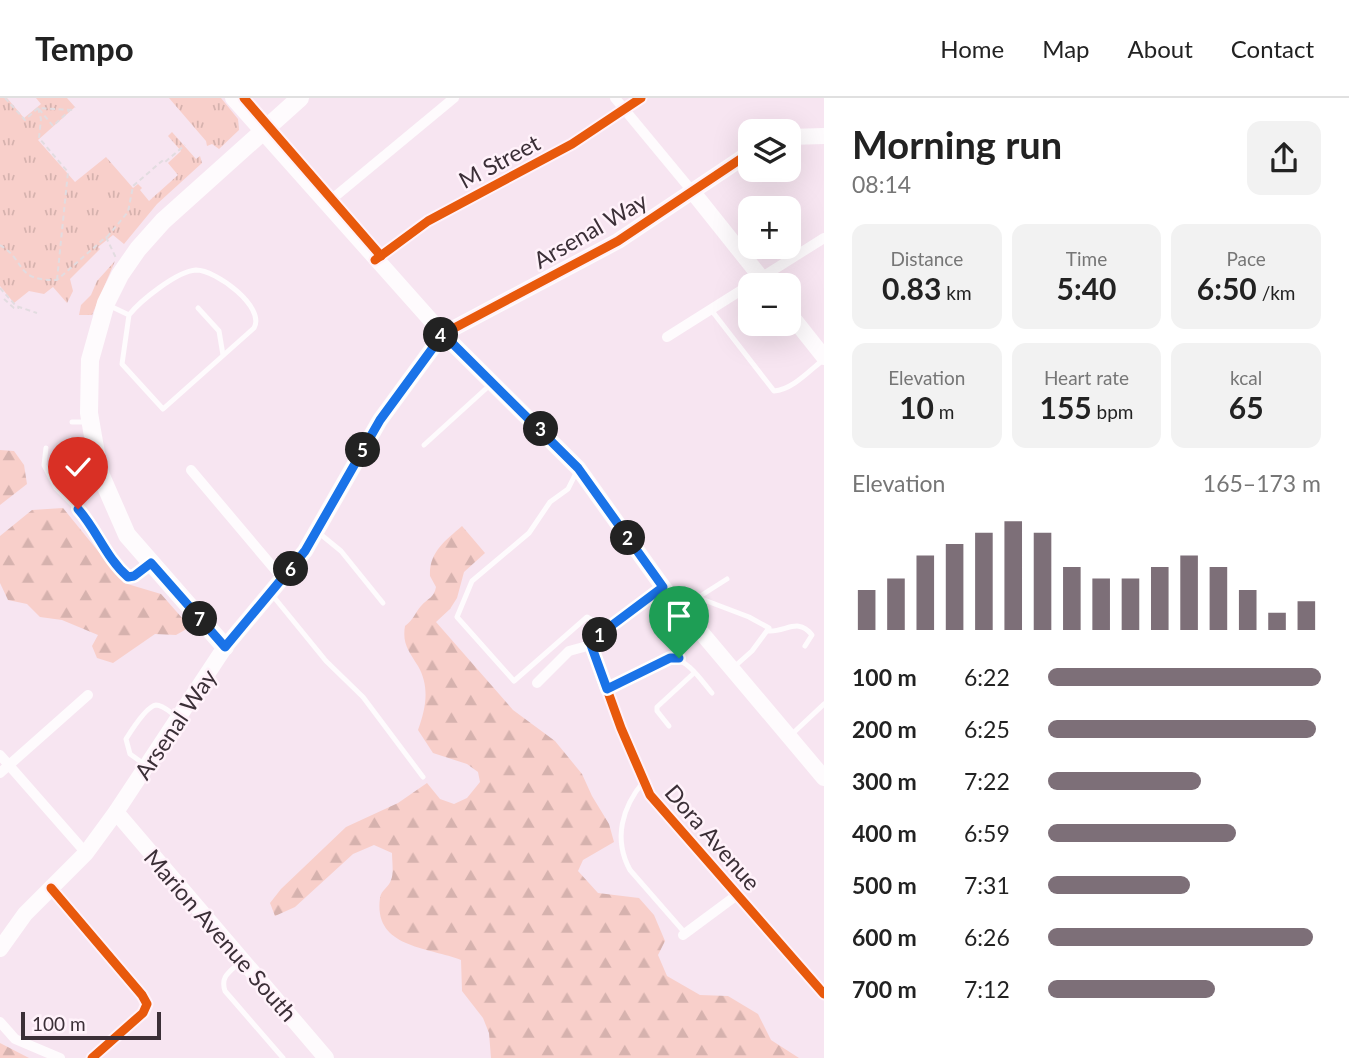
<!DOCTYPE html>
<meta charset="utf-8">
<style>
body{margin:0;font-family:Lato,sans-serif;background:#f2f2f2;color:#222;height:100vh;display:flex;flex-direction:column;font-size:26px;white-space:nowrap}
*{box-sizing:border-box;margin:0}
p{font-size:23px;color:#767676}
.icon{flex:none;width:38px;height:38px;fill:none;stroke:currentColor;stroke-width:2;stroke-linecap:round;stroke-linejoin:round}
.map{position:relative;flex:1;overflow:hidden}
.sheet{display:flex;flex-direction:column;background:#fff;width:525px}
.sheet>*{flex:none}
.tools{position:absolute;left:738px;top:21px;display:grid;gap:14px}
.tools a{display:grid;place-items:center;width:63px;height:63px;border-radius:14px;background:#fff;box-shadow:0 7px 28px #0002;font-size:35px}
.scale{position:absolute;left:21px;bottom:18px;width:140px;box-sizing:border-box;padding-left:7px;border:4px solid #3b2f37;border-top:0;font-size:19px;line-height:24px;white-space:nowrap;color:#3b2f37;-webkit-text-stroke:5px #fff2fa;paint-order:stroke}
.pin{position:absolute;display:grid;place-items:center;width:60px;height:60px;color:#fff;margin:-72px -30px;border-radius:50% 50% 50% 0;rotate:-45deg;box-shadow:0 0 7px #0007}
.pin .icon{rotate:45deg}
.km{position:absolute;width:35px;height:35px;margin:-18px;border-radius:50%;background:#222;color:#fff;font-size:19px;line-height:35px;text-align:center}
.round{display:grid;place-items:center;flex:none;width:74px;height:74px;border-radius:14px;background:#f2f2f2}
.headline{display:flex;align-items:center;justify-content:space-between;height:119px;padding:0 28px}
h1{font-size:38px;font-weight:700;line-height:52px}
.figures{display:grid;grid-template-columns:repeat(3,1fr);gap:10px;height:119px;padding:7px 28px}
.figures div{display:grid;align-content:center;border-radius:14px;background:#f2f2f2;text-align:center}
.figures b{font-size:30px;font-weight:700}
.figures small{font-size:19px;font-weight:400}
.figures p{font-size:19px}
.chart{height:196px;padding:14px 28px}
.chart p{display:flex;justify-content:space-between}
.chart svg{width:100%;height:126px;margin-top:7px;stroke:#7d6f78;stroke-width:6}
ul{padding:0 28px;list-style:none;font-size:23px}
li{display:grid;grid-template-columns:112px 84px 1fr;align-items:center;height:52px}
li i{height:18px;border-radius:9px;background:#7d6f78}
header{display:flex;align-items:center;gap:42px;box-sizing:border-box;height:98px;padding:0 35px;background:#fff;border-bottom:2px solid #e0e0e0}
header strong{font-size:33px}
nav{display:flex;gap:38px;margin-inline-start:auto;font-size:24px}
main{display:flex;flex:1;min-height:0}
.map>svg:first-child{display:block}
.grass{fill:url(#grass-tufts)}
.forest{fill:url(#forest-firs)}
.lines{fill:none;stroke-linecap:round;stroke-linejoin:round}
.path{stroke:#e2dce0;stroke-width:2;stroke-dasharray:5 3.5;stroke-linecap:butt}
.lane{stroke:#fefbfd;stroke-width:5}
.street{stroke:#fefbfd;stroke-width:10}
.secondary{stroke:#fefbfd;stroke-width:16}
.primary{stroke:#fefbfd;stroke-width:18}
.cycleway-casing{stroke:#fff2fa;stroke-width:13}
.cycleway{stroke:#e8590c;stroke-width:9}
.route-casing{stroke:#fff;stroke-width:14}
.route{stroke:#1a73e8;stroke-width:9}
.labels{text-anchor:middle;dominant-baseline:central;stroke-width:5;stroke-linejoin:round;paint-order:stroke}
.street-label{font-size:23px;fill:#3b2f37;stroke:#fff2fa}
</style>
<header>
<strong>Tempo</strong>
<nav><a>Home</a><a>Map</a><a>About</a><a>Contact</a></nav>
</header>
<main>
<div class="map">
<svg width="824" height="960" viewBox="0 0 824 960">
<defs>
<pattern id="grass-tufts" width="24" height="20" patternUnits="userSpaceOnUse" patternTransform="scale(1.75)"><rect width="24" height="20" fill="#f8cfca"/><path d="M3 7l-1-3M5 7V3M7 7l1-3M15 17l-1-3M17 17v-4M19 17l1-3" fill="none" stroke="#d6b2ae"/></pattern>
<pattern id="forest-firs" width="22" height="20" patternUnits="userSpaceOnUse" patternTransform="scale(1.75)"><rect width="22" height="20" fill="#f8cfca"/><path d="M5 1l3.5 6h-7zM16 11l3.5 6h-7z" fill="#d6b2ae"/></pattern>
</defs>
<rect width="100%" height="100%" fill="#f7e5f1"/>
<g class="grass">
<polygon points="0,0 7,0 24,20 41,6 36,0 67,0 75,9 38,42 75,84 106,59 133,90 138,86 142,90 140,92 149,103 178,77 168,65 181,53 168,38 172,34 196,61 200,58 202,65 157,106 124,146 113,137 98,149 100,151 70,181 73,193 67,205 53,189 44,196 29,193 14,205 0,188"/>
<polygon points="169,0 221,0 238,21 239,32 219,51 212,46 207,48 206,43"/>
<polygon points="115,163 92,217 79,217 81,207 91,197 97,183"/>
</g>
<g class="forest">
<polygon points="0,352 14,353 24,367 27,386 0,407"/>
<polygon points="63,410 124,485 161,496 190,529 176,537 155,536 113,565 97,560 92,548 98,537 62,522 40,519 27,506 8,502 0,485 0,438 32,412"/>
<path d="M462,428L485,455L464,474L457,500L450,511L436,524L513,612L555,643L582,676L592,698L609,726L614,744L583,762L578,773L598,795L639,800L654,817L665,843L658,857L667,878L700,897L728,898L758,916L771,942L799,960H491L489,935L483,920L462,893L461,862C428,849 373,850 380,800C381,792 389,789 391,782C394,775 392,763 392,755L374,747L353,756L295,809L275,818L270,805L281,791L346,729L398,705L427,685L440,701L454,706L467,700L480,684L478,674L467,666L433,655L418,632C426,610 430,589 418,568C409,553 402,546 405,528C414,521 415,515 421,508C428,500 434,500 436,489L430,478C429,454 445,443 462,428Z"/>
<polygon points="0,945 29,960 0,960"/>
</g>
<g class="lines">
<g class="path">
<polyline points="5,0 25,22 38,10 71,12 75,9"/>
<polyline points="38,10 41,21 39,40 68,74 57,182"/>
<polyline points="39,11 53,28 69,13"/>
<polyline points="107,139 128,114 133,88 162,63 164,65 185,47"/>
<path d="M0,147C27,163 14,183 57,182L106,139L116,160"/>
<polyline points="0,190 16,208 37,215"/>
<polyline points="4,201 14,210 19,210"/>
</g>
<g class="lane">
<path d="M108,207L129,217L122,266L163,311L254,230C266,209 216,172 196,172C177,173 140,203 129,217"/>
<polyline points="198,210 219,233 223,257"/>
<path d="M712,213L774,293C792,292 809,273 823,262"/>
<polyline points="72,324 88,324"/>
<polyline points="424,347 490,287"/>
<polyline points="46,350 44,367 56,390 89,423 110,460 128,479 134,478 148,467"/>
<polyline points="577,373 568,391 550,404 529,435 472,483 457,519 514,583 587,519 607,531"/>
<polyline points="319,435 341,453 383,505"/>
<polyline points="273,498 326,563 363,599 423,679"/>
<polyline points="699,500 749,519 769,530 752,553 734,569"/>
<polyline points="683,509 727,481"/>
<path d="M769,533C786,534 798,519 812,537L805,548"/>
<path d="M607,591L670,560C688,561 701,582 712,595"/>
<polyline points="669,628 657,613 657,609 694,575"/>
<polyline points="791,637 824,606"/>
<path d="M144,666L130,656L126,641C131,633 147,608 156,607C163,607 171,615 176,618"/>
<path d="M644,683C622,709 613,741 630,772L685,835"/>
<path d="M240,864C230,874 220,878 225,893L283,960"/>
</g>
<g class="street">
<polyline points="615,0 692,93"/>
<polyline points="326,106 454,0"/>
<polyline points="375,162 428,123 572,46 641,0"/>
<polyline points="667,239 824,140"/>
<polyline points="191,372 283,481"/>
<polyline points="591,547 621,630 650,697 824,896"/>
<polyline points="537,585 569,553 591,547 607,531 663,489"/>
<polyline points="0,657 86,755"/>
<polyline points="0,675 88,597"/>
<polyline points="51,790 142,897 147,906 143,915 92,960"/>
<polyline points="683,837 737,797"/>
<polyline points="0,924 15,941 60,960"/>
</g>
<g class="secondary">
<polyline points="233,0 443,236 578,370 663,489 824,680"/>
<polyline points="789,39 824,38"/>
<polyline points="692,93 767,187"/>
<polyline points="789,215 824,259"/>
<polyline points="116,714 326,960"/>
<polyline points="0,851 25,816 86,755 116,714 225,549 305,453 380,322 443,236 618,143 751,54"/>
</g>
<polyline class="primary" points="225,549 127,437 99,373 89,315 90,262 106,205 120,177 138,151 163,123 300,0"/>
<g class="cycleway-casing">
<g id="cycleway">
<polyline points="244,0 381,158"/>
<polyline points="375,162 428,123 572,46 641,0"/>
<polyline points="443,236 618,143 751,54"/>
<polyline points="591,547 621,630 650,697 824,896"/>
<polyline points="51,790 142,897 147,906 143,915 92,960"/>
</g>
</g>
<use href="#cycleway" class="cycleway"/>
</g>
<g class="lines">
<g class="route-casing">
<path id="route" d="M78,411C97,432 106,460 128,479L134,478L151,465L225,549L305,453L380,322L443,236L578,370L663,489L607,531L591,547L607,591L670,560H679"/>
</g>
<use href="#route" class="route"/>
</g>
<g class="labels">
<g class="street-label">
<text transform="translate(499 63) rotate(-28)">M Street</text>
<text transform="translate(590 132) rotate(-30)">Arsenal Way</text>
<text transform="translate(175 626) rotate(-56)">Arsenal Way</text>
<text transform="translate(713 739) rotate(49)">Dora Avenue</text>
<text transform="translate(221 837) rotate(49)">Marion Avenue South</text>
</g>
</g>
</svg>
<div class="tools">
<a><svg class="icon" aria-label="layers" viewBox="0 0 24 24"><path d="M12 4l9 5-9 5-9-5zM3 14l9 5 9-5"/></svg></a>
<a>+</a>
<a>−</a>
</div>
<div class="scale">100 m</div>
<div class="pin" style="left:679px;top:560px;background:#1e9e55"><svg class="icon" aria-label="arrive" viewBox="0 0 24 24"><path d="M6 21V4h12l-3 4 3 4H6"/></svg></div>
<div class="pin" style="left:78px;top:411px;background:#d93025"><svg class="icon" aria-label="check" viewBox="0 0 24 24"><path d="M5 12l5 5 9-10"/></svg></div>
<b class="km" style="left:600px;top:537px">1</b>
<b class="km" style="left:628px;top:440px">2</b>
<b class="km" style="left:541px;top:331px">3</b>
<b class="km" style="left:441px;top:237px">4</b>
<b class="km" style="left:363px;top:352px">5</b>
<b class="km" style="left:291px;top:471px">6</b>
<b class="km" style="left:200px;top:521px">7</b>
</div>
<section class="sheet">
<div class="headline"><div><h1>Morning run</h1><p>08:14</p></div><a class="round"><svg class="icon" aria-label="share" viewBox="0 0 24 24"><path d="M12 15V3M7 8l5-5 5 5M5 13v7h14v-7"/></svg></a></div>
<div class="figures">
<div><p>Distance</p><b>0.83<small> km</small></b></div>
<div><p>Time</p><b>5:40</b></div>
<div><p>Pace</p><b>6:50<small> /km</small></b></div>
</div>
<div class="figures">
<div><p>Elevation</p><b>10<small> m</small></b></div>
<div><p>Heart rate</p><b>155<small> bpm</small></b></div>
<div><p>kcal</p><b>65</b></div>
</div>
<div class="chart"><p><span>Elevation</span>165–173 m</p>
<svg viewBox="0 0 160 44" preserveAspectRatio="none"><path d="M5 44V30M15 44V26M25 44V18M35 44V14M45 44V10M55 44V6M65 44V10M75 44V22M85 44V26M95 44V26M105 44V22M115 44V18M125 44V22M135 44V30M145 44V38M155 44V34"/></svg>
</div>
<ul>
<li><b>100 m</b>6:22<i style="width:100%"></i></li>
<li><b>200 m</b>6:25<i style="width:98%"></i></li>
<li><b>300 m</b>7:22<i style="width:56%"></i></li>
<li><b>400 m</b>6:59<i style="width:69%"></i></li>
<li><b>500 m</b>7:31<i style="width:52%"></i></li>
<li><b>600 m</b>6:26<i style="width:97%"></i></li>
<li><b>700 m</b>7:12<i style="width:61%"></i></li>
</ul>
</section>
</main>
